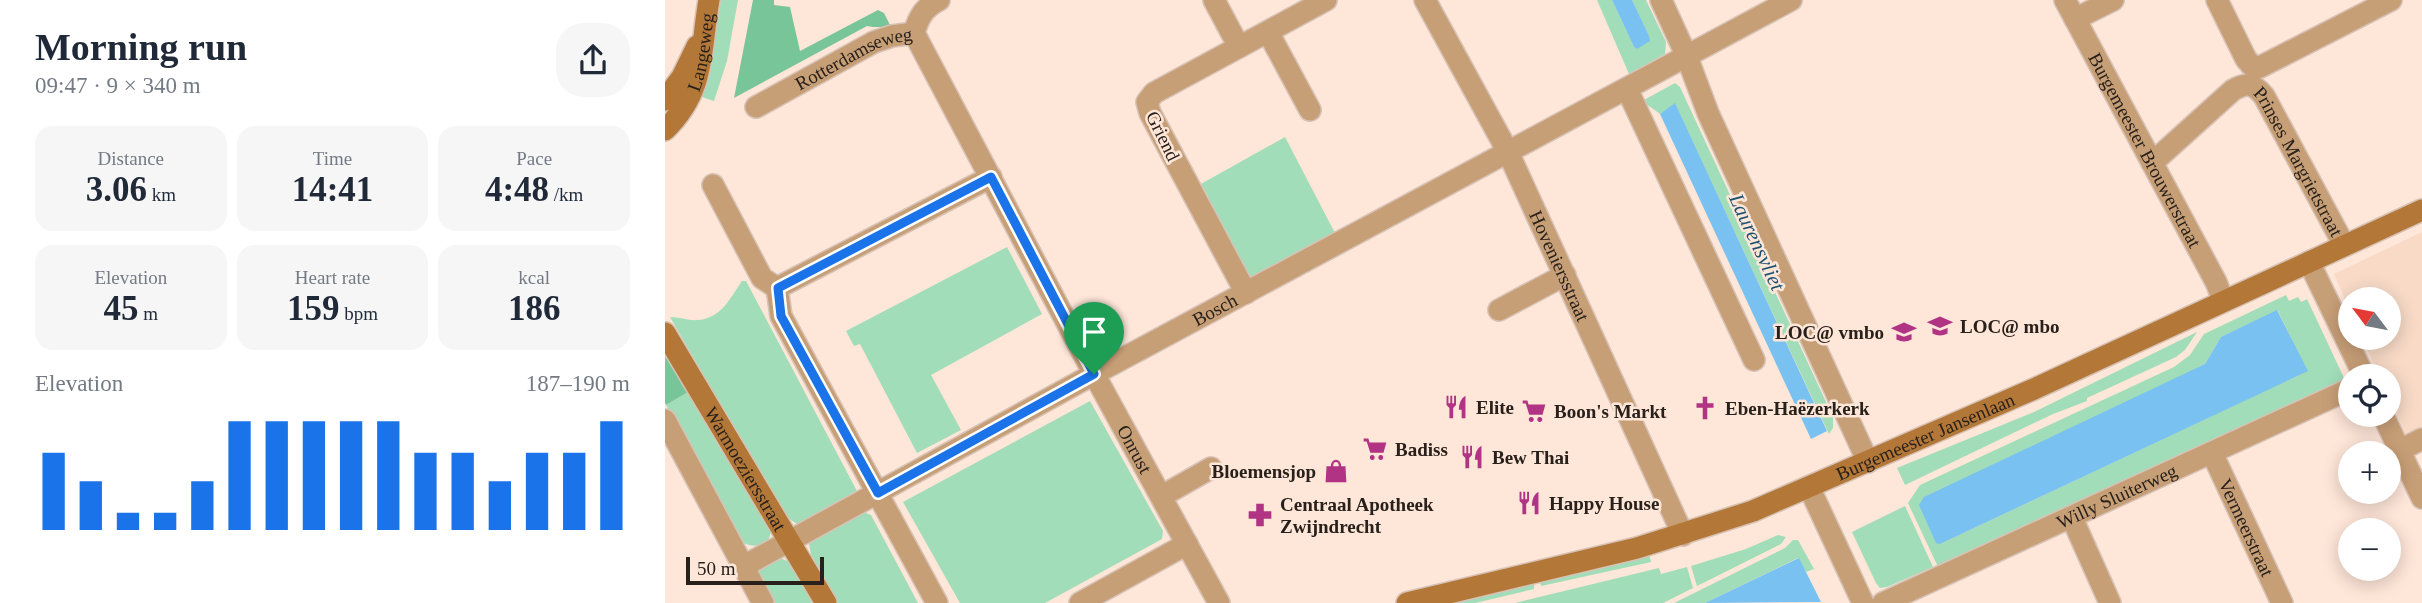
<!DOCTYPE html>
<meta charset="utf-8">
<style>
body{margin:0;font-family:Georgia,serif;background:#f6f6f7;color:#1f2937;height:100vh;display:flex;flex-direction:column;font-size:26px;white-space:nowrap}
*{box-sizing:border-box;margin:0}
p{font-size:23px;color:#747a83}
.icon{flex:none;width:38px;height:38px;fill:none;stroke:currentColor;stroke-width:2;stroke-linecap:round;stroke-linejoin:round}
.map{position:relative;flex:1;overflow:hidden}
.drawer{display:flex;flex-direction:column;background:#fff;width:665px}
.drawer>*{flex:none}
.needle{width:46px;rotate:302deg}
.controls{position:absolute;left:1673px;top:287px;display:grid;gap:14px}
.controls a{display:grid;place-items:center;width:63px;height:63px;border-radius:50%;background:#fff;box-shadow:0 4px 18px #0003;font-size:35px}
.scale{position:absolute;left:21px;bottom:18px;width:138px;box-sizing:border-box;padding-left:7px;border:4px solid #28201a;border-top:0;font-size:19px;line-height:24px;white-space:nowrap;color:#28201a;-webkit-text-stroke:5px #fee6d8;paint-order:stroke}
.pin{position:absolute;display:grid;place-items:center;width:60px;height:60px;color:#fff;margin:-72px -30px;border-radius:50% 50% 50% 0;rotate:-45deg;box-shadow:0 0 7px #0007}
.pin .icon{rotate:45deg}
.round{display:grid;place-items:center;flex:none;width:74px;height:74px;border-radius:28px;background:#f6f6f7}
.summary{display:flex;align-items:center;justify-content:space-between;height:119px;padding:0 35px}
h1{font-size:38px;font-weight:800;line-height:52px}
.figures{display:grid;grid-template-columns:repeat(3,1fr);gap:10px;height:119px;padding:7px 35px}
.figures div{display:grid;align-content:center;border-radius:18px;background:#f6f6f7;text-align:center}
.figures b{font-size:35px;font-weight:800}
.figures small{font-size:19px;font-weight:400}
.figures p{font-size:19px}
.chart{height:196px;padding:14px 35px}
.chart p{display:flex;justify-content:space-between}
.chart svg{width:100%;height:126px;margin-top:7px;stroke:#1a73e8;stroke-width:6}
main{display:flex;flex:1;min-height:0}
.map>svg:first-child{display:block}
.built{fill:#f8dac7}
.green{fill:#a1ddb9;fill-rule:evenodd}
.forest{fill:#79c59a}
.water{fill:#79c1f0}
.lines{fill:none;stroke-linecap:round;stroke-linejoin:round}
.street-casing{stroke:#d7c2b6;stroke-width:24}
.secondary-casing{stroke:#d7c2b6;stroke-width:24}
.street{stroke:#c79f77;stroke-width:21}
.secondary{stroke:#b37838;stroke-width:21}
.route-casing{stroke:#fff;stroke-width:14}
.route{stroke:#1a73e8;stroke-width:9}
.labels{text-anchor:middle;dominant-baseline:central;stroke-width:5;stroke-linejoin:round;paint-order:stroke}
.street-label{font-size:19px;fill:#28201a;stroke:#fee6d8}
.poi-label{font-size:19px;font-weight:bold;fill:#28201a;stroke:#fee6d8;text-anchor:start}
.water-label{font-size:21px;font-style:italic;fill:#1b5272;stroke:#fee6d8}
</style>
<main>
<section class="drawer">
<div class="summary"><div><h1>Morning run</h1><p>09:47 · 9 × 340 m</p></div><a class="round"><svg class="icon" aria-label="share" viewBox="0 0 24 24"><path d="M12 15V3M7 8l5-5 5 5M5 13v7h14v-7"/></svg></a></div>
<div class="figures">
<div><p>Distance</p><b>3.06<small> km</small></b></div>
<div><p>Time</p><b>14:41</b></div>
<div><p>Pace</p><b>4:48<small> /km</small></b></div>
</div>
<div class="figures">
<div><p>Elevation</p><b>45<small> m</small></b></div>
<div><p>Heart rate</p><b>159<small> bpm</small></b></div>
<div><p>kcal</p><b>186</b></div>
</div>
<div class="chart"><p><span>Elevation</span>187–190 m</p>
<svg viewBox="0 0 160 44" preserveAspectRatio="none"><path d="M5 44V17M15 44V27M25 44V38M35 44V38M45 44V27M55 44V6M65 44V6M75 44V6M85 44V6M95 44V6M105 44V17M115 44V17M125 44V27M135 44V17M145 44V17M155 44V6"/></svg>
</div>
</section>
<div class="map">
<svg width="1757" height="603" viewBox="0 0 1757 603">
<rect width="100%" height="100%" fill="#fee6d8"/>
<polygon class="built" points="1757,232 1757,431 1742,438 1724,397 1724,376 1714,376 1697,338 1724,338 1724,299 1685,299 1685,311 1669,274"/>
<g class="green">
<polygon points="56,0 73,0 62,61 49,101 31,95 45,62"/>
<polygon points="932,0 947,0 969,47 972,49 984,37 967,0 981,0 1001,42 1000,54 964,74"/>
<polygon points="1010,83 1015,87 1168,417 1168,428 1164,434 1010,104 995,114 977,101"/>
<polygon points="620,137 670,233 586,278 580,267 574,270 533,201 543,196 536,184"/>
<polygon points="342,247 377,314 266,375 296,430 252,453 195,344 189,346 181,331"/>
<path d="M77,281H81L193,493L146,522L132,524L120,516L5,317C14,317 24,321 33,320C57,318 65,298 77,281Z"/>
<path d="M1621,295L1624,301L1633,297L1636,302L1642,299L1679,378L1673,385L1275,571L1243,503L1255,485L1509,367L1525,355L1539,334ZM1613,311L1642,371L1275,544L1540,364L1556,337Z"/>
<polygon points="1532,332 1520,350 1511,357 1422,398 1422,401 1388,414 1240,485 1232,468 1369,412"/>
<path d="M23,392L105,525C109,545 92,550 76,542L1,405Z"/>
<polygon points="425,401 498,531 497,539 380,603 295,603 238,502"/>
<polygon points="1240,506 1268,567 1222,587 1215,588 1211,583 1187,532"/>
<polygon points="196,511 206,515 253,603 173,603 147,559 144,544 149,537"/>
<polygon points="1113,535 1121,537 1116,544 1032,586 1026,566 1081,549"/>
<polygon points="1128,540 1133,540 1149,569 1141,572 1133,558 1040,603 1009,603 1120,548"/>
<polygon points="984,554 986,562 876,586 875,580"/>
<polygon points="115,558 127,563 147,603 106,603 92,572 98,563"/>
<polygon points="1022,567 1028,588 998,603 850,603 994,568 996,574"/>
<polygon points="869,582 869,589 810,603 779,603"/>
</g>
<g class="forest">
<path d="M88,0H109V5L125,7L135,51L213,10L219,13L226,27L225,28C216,26 210,28 202,26L69,98Z"/>
<polygon points="0,356 23,392 1,405 0,403"/>
</g>
<g class="water">
<polygon points="947,0 967,0 984,36 985,41 972,49 969,47"/>
<polygon points="1010,103 1162,431 1146,439 995,114"/>
<polygon points="1612,310 1643,371 1275,544 1271,543 1254,505 1259,497 1540,364 1556,337"/>
<polygon points="1134,558 1156,602 1040,603"/>
</g>
<g class="lines">
<g class="street-casing">
<g id="street">
<polyline points="549,0 574,47"/>
<path id="s1" d="M760,0L843,152L1018,535"/>
<polyline points="996,0 1022,57 1043,113 1203,462"/>
<path id="s2" d="M1400,0L1551,282L1558,300"/>
<polyline points="1552,0 1581,59 1588,67 1593,68 1726,0"/>
<polyline points="1410,19 1448,0"/>
<polyline points="603,32 645,110"/>
<path id="s3" d="M249,33L429,374L554,603"/>
<polyline points="962,89 1089,360"/>
<path id="s4" d="M91,107L209,42L227,36L249,33C254,16 259,8 274,0"/>
<path id="s5" d="M1487,163L1568,90C1582,82 1588,83 1599,96L1679,245"/>
<polyline points="48,185 97,278 112,288 116,316 272,603"/>
<polyline points="1644,262 1699,376"/>
<polyline points="112,288 326,177"/>
<polyline points="581,293 485,113 482,102 489,93 661,0"/>
<polyline points="834,310 900,275"/>
<polyline points="1718,415 1757,498"/>
<polyline points="0,420 98,603"/>
<polyline points="1735,450 1757,439"/>
<path id="s6" d="M1547,453L1617,603"/>
<polyline points="1144,487 1198,603"/>
<polyline points="497,496 546,468"/>
<polyline points="1407,518 1445,603"/>
<path id="s7" d="M79,566L429,374L1126,0"/>
<polyline points="415,603 522,544"/>
<path id="s8" d="M1218,603L1685,389"/>
</g>
</g>
<g class="secondary-casing">
<g id="secondary">
<polyline points="0,100 17,77 32,46"/>
<path id="s9" d="M0,130C41,90 35,51 44,0"/>
<path id="s10" d="M0,333L161,603"/>
<path id="s11" d="M742,603L972,548L1088,511L1369,389L1757,210"/>
</g>
</g>
<use href="#street" class="street"/>
<use href="#secondary" class="secondary"/>
</g>
<g class="lines">
<g class="route-casing">
<polygon id="route" points="326,177 429,374 213,493 116,316 113,288"/>
</g>
<use href="#route" class="route"/>
</g>
<defs>
<g id="university-bare" transform="scale(1.89)"><path d="M0-5L7-2L0 1L-7-2ZM-4 1L0 2.5L4 1V4Q0 6-4 4Z" fill="#b13383" stroke="#fee6d8" stroke-width="2.5" paint-order="stroke"/></g>
<g id="school-bare" transform="scale(1.89)"><path d="M0-5L7-2L0 1L-7-2ZM-4 1L0 2.5L4 1V4Q0 6-4 4Z" fill="#b13383" stroke="#fee6d8" stroke-width="2.5" paint-order="stroke"/></g>
<g id="restaurant-bare" transform="scale(1.89)"><path d="M-5-6h1v4h1v-4h1v4h1v-4h1v5L-1.5 .5V6h-2V.5L-5-1ZM5-6V6H3V1.5H1.5Q1.5-4 5-6Z" fill="#b13383" stroke="#fee6d8" stroke-width="2.5" paint-order="stroke"/></g>
<g id="church-bare" transform="scale(1.89)"><path d="M-1.2-6h2.4v3.5h3.3v2.4h-3.3V6h-2.4V-.1h-3.3v-2.4h3.3Z" fill="#b13383" stroke="#fee6d8" stroke-width="2.5" paint-order="stroke"/></g>
<g id="supermarket-bare" transform="scale(1.89)"><path d="M-6-5.5h2.5l.6 2H6L4.5 2H-2.5L-4.4-4H-6ZM-1.5 3.2a1.3 1.3 0 1 0 .1 0ZM3 3.2a1.3 1.3 0 1 0 .1 0Z" fill="#b13383" stroke="#fee6d8" stroke-width="2.5" paint-order="stroke"/></g>
<g id="shop-bare" transform="scale(1.89)"><path d="M-5-2.5h2.3a2.7 3.5 0 0 1 5.4 0H5L5.5 6h-11ZM-1.5-2.5h3a1.5 2.3 0 0 0-3 0Z" fill="#b13383" stroke="#fee6d8" stroke-width="2.5" paint-order="stroke"/></g>
<g id="pharmacy-bare" transform="scale(1.89)"><path d="M-2-6h4v4h4v4h-4v4h-4v-4h-4v-4h4Z" fill="#b13383" stroke="#fee6d8" stroke-width="2.5" paint-order="stroke"/></g>
</defs>
<g fill-rule="evenodd">
<use href="#university-bare" x="1275" y="326"/>
<use href="#school-bare" x="1239" y="332"/>
<use href="#restaurant-bare" x="791" y="407"/>
<use href="#church-bare" x="1040" y="408"/>
<use href="#supermarket-bare" x="869" y="411"/>
<use href="#supermarket-bare" x="710" y="449"/>
<use href="#restaurant-bare" x="807" y="457"/>
<use href="#shop-bare" x="671" y="471"/>
<use href="#restaurant-bare" x="864" y="503"/>
<use href="#pharmacy-bare" x="595" y="515"/>
</g>
<g class="labels">
<g class="street-label">
<text stroke="none"><textPath href="#s4" startOffset="110">Rotterdamseweg</textPath></text>
<text stroke="none"><textPath href="#s9" startOffset="88">Langeweg</textPath></text>
<text transform="translate(498 136) rotate(64)">Griend</text>
<text stroke="none"><textPath href="#s2" startOffset="170">Burgemeester Brouwerstraat</textPath></text>
<text stroke="none"><textPath href="#s5" startOffset="219">Prinses Margrietstraat</textPath></text>
<text stroke="none"><textPath href="#s1" startOffset="298">Hoveniersstraat</textPath></text>
<text stroke="none"><textPath href="#s7" startOffset="536">Bosch</textPath></text>
<text stroke="none"><textPath href="#s11" startOffset="546">Burgemeester Jansenlaan</textPath></text>
<text stroke="none"><textPath href="#s3" startOffset="471">Onrust</textPath></text>
<text stroke="none"><textPath href="#s10" startOffset="158">Warmoeziersstraat</textPath></text>
<text stroke="none"><textPath href="#s8" startOffset="257">Willy Sluiterweg</textPath></text>
<text stroke="none"><textPath href="#s6" startOffset="82">Vermeerstraat</textPath></text>
</g>
<g class="poi-label">
<text x="1295" y="326">LOC@ mbo</text>
<text x="1219" y="332" text-anchor="end">LOC@ vmbo</text>
<text x="811" y="407">Elite</text>
<text x="1060" y="408">Eben-Haëzerkerk</text>
<text x="889" y="411">Boon's Markt</text>
<text x="730" y="449">Badiss</text>
<text x="827" y="457">Bew Thai</text>
<text x="651" y="471" text-anchor="end">Bloemensjop</text>
<text x="884" y="503">Happy House</text>
<text x="615" y="504">Centraal Apotheek<tspan x="615" dy="22">Zwijndrecht</tspan></text>
</g>
<g class="water-label">
<text transform="translate(1092 242) rotate(65)">Laurensvliet</text>
</g>
</g>
</svg>
<div class="controls">
<a><svg class="needle" viewBox="-14 -14 28 28"><path d="M0-13l5 13h-10z" fill="#e53935"/><path d="M0 13l5-13h-10z" fill="#747a83"/></svg></a>
<a><svg class="icon" aria-label="locate" viewBox="0 0 24 24"><circle cx="12" cy="12" r="6"/><path d="M12 2v4M12 18v4M2 12h4M18 12h4"/></svg></a>
<a>+</a>
<a>−</a>
</div>
<div class="scale">50 m</div>
<div class="pin" style="left:429px;top:374px;background:#1e9e55"><svg class="icon" aria-label="arrive" viewBox="0 0 24 24"><path d="M6 21V4h12l-3 4 3 4H6"/></svg></div>
</div>
</main>
